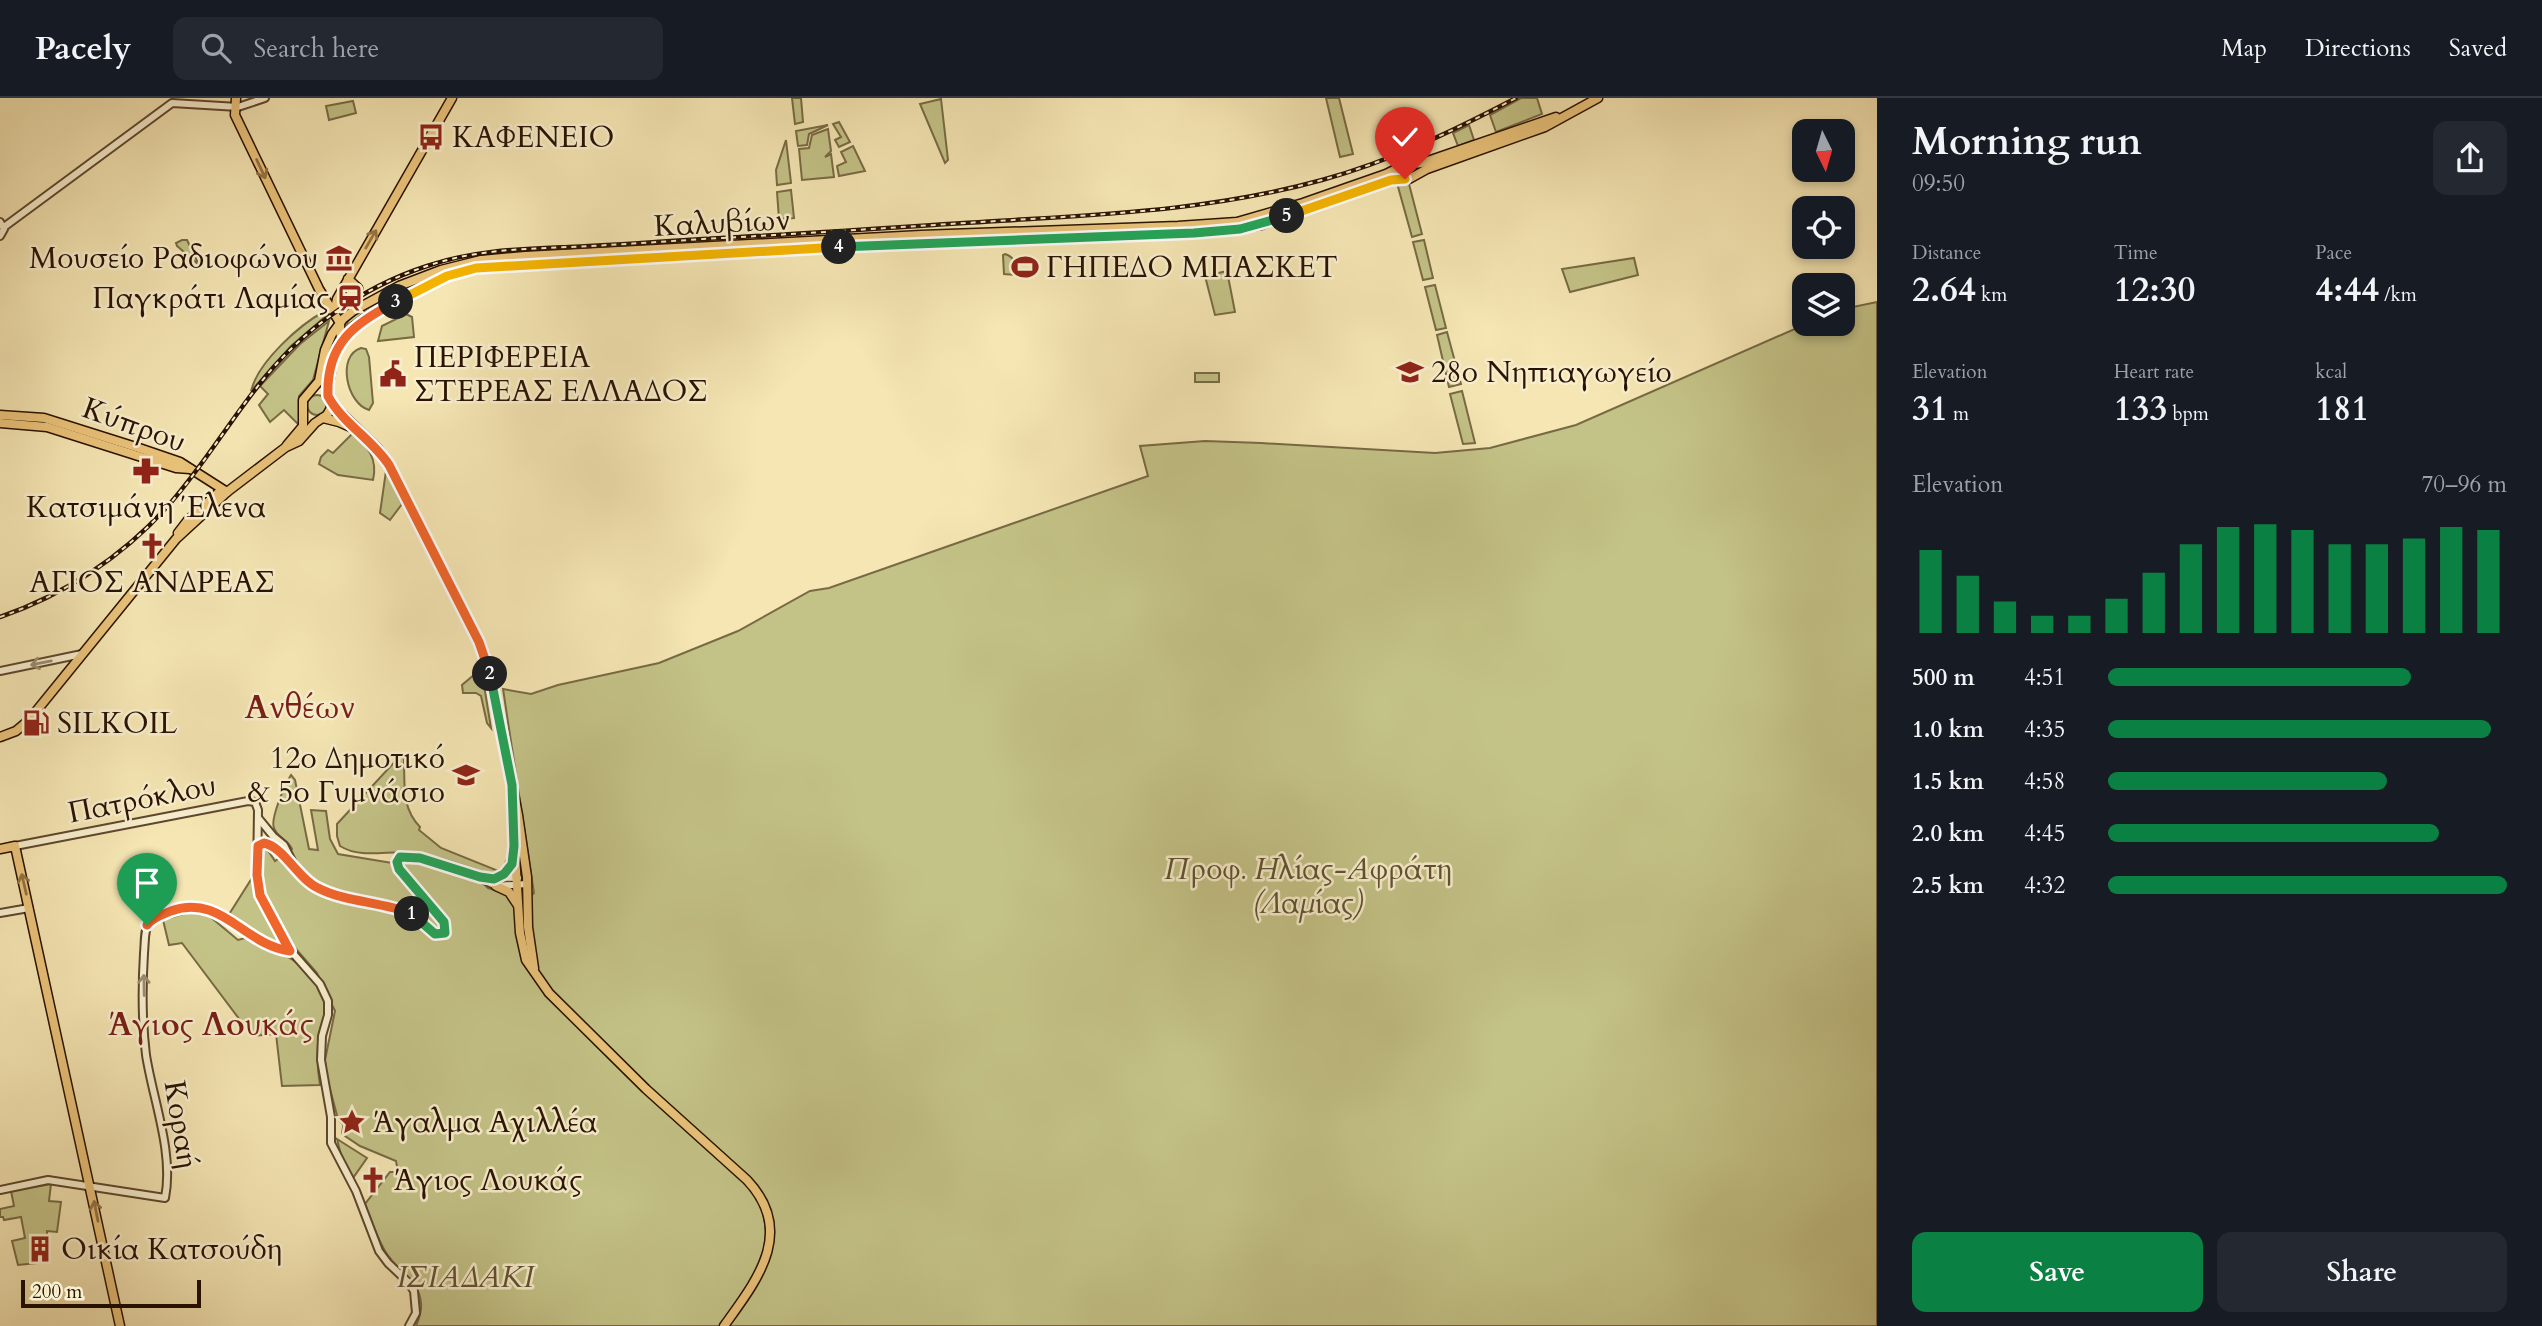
<!DOCTYPE html>
<meta charset="utf-8">
<style>
body{margin:0;font-family:Cardo,serif;background:#242831;color:#f1f3f6;height:100vh;display:flex;flex-direction:column;font-size:26px;white-space:nowrap}
*{box-sizing:border-box;margin:0}
p{font-size:23px;color:#9ea1a6}
.icon{flex:none;width:38px;height:38px;fill:none;stroke:currentColor;stroke-width:2;stroke-linecap:round;stroke-linejoin:round}
.map{position:relative;flex:1;overflow:hidden}
.details{display:flex;flex-direction:column;background:#171b24;width:665px}
.details>*{flex:none}
.needle{width:46px;rotate:175deg}
.buttons{position:absolute;left:1792px;top:21px;display:grid;gap:14px}
.buttons a{display:grid;place-items:center;width:63px;height:63px;border-radius:14px;background:#171b24;box-shadow:0 4px 10px #0003;font-size:35px}
.scale{position:absolute;left:21px;bottom:18px;width:180px;box-sizing:border-box;padding-left:7px;border:4px solid #2a1200;border-top:0;font-size:19px;line-height:24px;white-space:nowrap;color:#2a1200;-webkit-text-stroke:5px #f8efce;paint-order:stroke}
.pin{position:absolute;display:grid;place-items:center;width:60px;height:60px;color:#fff;margin:-72px -30px;border-radius:50% 50% 50% 0;rotate:-45deg;box-shadow:0 0 7px #0007}
.pin .icon{rotate:45deg}
.km{position:absolute;width:35px;height:35px;margin:-18px;border-radius:50%;background:#222;color:#fff;font-size:19px;line-height:35px;text-align:center}
.round{display:grid;place-items:center;flex:none;width:74px;height:74px;border-radius:14px;background:#242831}
.summary{display:flex;align-items:center;justify-content:space-between;height:119px;padding:0 35px}
h1{font-size:38px;font-weight:700;line-height:52px}
.figures{display:grid;grid-template-columns:repeat(3,1fr);gap:10px;height:119px;padding:7px 35px}
.figures div{display:grid;align-content:center}
.figures b{font-size:35px;font-weight:700}
.figures small{font-size:19px;font-weight:400}
.figures p{font-size:19px}
.chart{height:196px;padding:14px 35px}
.chart p{display:flex;justify-content:space-between}
.chart svg{width:100%;height:126px;margin-top:7px;stroke:#0b8043;stroke-width:6}
.button{display:flex;gap:14px;margin-top:auto;padding:14px 35px}
.button a{flex:1;height:80px;border-radius:14px;background:#0b8043;color:#fff;font-size:28px;font-weight:700;line-height:80px;text-align:center}
.button a+a{background:#242831;color:#f1f3f6}
ul{padding:0 35px;list-style:none;font-size:23px}
li{display:grid;grid-template-columns:112px 84px 1fr;align-items:center;height:52px}
li i{height:18px;border-radius:9px;background:#0b8043}
header{display:flex;align-items:center;gap:42px;box-sizing:border-box;height:98px;padding:0 35px;background:#171b24;border-bottom:2px solid #363941}
header strong{font-size:33px}
nav{display:flex;gap:38px;margin-inline-start:auto;font-size:24px}
.search{width:490px;height:63px;background:#242831;display:flex;align-items:center;gap:18px;box-sizing:border-box;padding:0 24px;border-radius:14px;color:#9ea1a6;font-size:26px}
main{display:flex;flex:1;min-height:0}
.map>svg:first-child{display:block}
.green{fill:#c4c387;stroke:#776a44;stroke-width:2}
.lines{fill:none;stroke-linecap:round;stroke-linejoin:round}
.minor-casing{stroke:#5d472d;stroke-width:10}
.major-casing{stroke:#2a1200;stroke-width:11}
.minor{stroke:#f8efce;stroke-width:6}
.major{stroke:#eac37a;stroke-width:8}
.rail-casing{stroke:#2a1200;stroke-width:4.5}
.rail{stroke:#f8efce;stroke-width:2;stroke-dasharray:5;stroke-linecap:butt}
.oneway{stroke:#947343}
.oneway2{stroke:#9b8c71}
.split-1-casing{stroke:#fff;stroke-width:14}
.split-2-casing{stroke:#fff;stroke-width:14}
.split-3-casing{stroke:#fff;stroke-width:14}
.split-4-casing{stroke:#fff;stroke-width:14}
.split-5-casing{stroke:#fff;stroke-width:14}
.split-6-casing{stroke:#fff;stroke-width:14}
.split-1{stroke:#f0652b;stroke-width:9}
.split-2{stroke:#22a559;stroke-width:9}
.split-3{stroke:#f0652b;stroke-width:9}
.split-4{stroke:#f5b400;stroke-width:9}
.split-5{stroke:#22a559;stroke-width:9}
.split-6{stroke:#f5b400;stroke-width:9}
.labels{text-anchor:middle;dominant-baseline:central;stroke-width:5;stroke-linejoin:round;paint-order:stroke}
.poi-label{font-size:30px;fill:#2a1200;stroke:#f8efce;text-anchor:start}
.street-label{font-size:30px;fill:#2a1200;stroke:#f8efce}
.park-label{font-size:30px;font-style:italic;fill:#60502f;stroke:#f8efce}
.neighbourhood-label{font-size:32px;font-weight:bold;fill:#7a1f14;stroke:#f8efce}
</style>
<header>
<strong>Pacely</strong>
<div class="search"><svg class="icon" aria-label="search" viewBox="0 0 24 24"><circle cx="10" cy="10" r="6"/><path d="M15 15l6 6"/></svg>Search here</div>
<nav><a>Map</a><a>Directions</a><a>Saved</a></nav>
</header>
<main>
<div class="map">
<svg width="1877" height="1228" viewBox="0 0 1877 1228">
<rect width="100%" height="100%" fill="#f5e6b3"/>
<filter id="stains"><feTurbulence type="fractalNoise" baseFrequency=".00286" numOctaves="4"/><feColorMatrix values="0 0 0 0 .2 0 0 0 0 .09 0 0 0 0 .02 0 0 0 .5 -.17"/></filter>
<radialGradient id="worn" r=".72"><stop offset=".6" stop-color="#630" stop-opacity="0"/><stop offset="1" stop-color="#630" stop-opacity=".3"/></radialGradient>
<g class="green">
<polygon points="792,0 801,0 803,24 795,26"/>
<polygon points="1326,0 1339,0 1353,56 1340,59"/>
<polygon points="1521,0 1537,0 1542,16 1496,34 1490,17"/>
<polygon points="941,1 948,62 945,65 920,6"/>
<polygon points="353,3 356,15 329,22 326,8"/>
<polygon points="839,24 850,44 839,49 835,42 841,39 833,26"/>
<polygon points="828,27 809,36 807,47 798,48 796,33"/>
<polygon points="1469,27 1474,42 1458,48 1453,35"/>
<polygon points="828,31 831,53 825,59 831,56 834,79 802,82 799,51 809,50 812,37"/>
<polygon points="786,42 791,85 777,87 776,72"/>
<polygon points="853,48 865,73 839,78 837,68 846,64 841,54"/>
<polygon points="1397,85 1409,86 1422,136 1412,139"/>
<polygon points="791,92 794,120 779,121 777,94"/>
<polygon points="182,142 187,142 199,167 177,148 176,145"/>
<polygon points="1424,142 1433,180 1423,182 1413,144"/>
<path d="M1005,156C1016,159 1016,169 1016,177L1004,176L1003,157Z"/>
<polygon points="1634,160 1638,177 1570,194 1562,171"/>
<polygon points="1227,173 1235,214 1215,217 1205,178"/>
<polygon points="424,183 361,217 346,233 348,222 358,214 414,184"/>
<polygon points="1435,187 1446,230 1436,232 1425,189"/>
<path d="M1877,204V1228H416C434,1189 401,1180 385,1153C376,1138 371,1122 365,1106L390,1074H398L396,1063L360,1048L342,1036L343,1029L347,1031L338,1021L326,976L325,962L335,913L317,875L289,843L276,847L228,818L252,780L262,779V751H267L275,763L292,751C288,742 277,739 274,730C270,721 285,686 291,677L295,682L309,751L318,752L311,712L326,713L330,741L338,756L404,767L407,763L414,762L462,776L481,783L488,790L527,801L534,795L503,591L531,596L558,587L659,565L738,533L810,493L829,490L1148,378L1140,348L1205,343L1261,345L1435,355L1490,350L1576,327L1806,226H1843V211Z"/>
<path d="M325,213L327,217L291,248L251,293C258,264 299,227 325,213Z"/>
<polygon points="406,216 412,219 414,239 378,243 382,228"/>
<polygon points="329,223 313,282 299,298 300,325 298,326 284,312 270,324 259,307 268,296 260,288 300,246"/>
<polygon points="1447,234 1461,286 1449,289 1437,237"/>
<path d="M361,250L366,251L369,259L373,305L369,312C347,306 336,258 361,250Z"/>
<rect x="1195" y="275" width="24" height="9"/>
<polygon points="1462,293 1475,345 1463,346 1450,296"/>
<circle cx="317" cy="307" r="10"/>
<path d="M352,336C368,348 378,361 373,382L338,377L319,366L321,359L328,352L333,355Z"/>
<polygon points="386,373 402,406 390,422 380,415"/>
<polygon points="475,576 483,581 491,630 487,625 481,598 476,595 463,595 462,587"/>
<path d="M401,657L404,661C405,687 401,709 420,729L419,732L441,750L501,774L489,776C465,768 440,758 415,755C391,751 362,762 340,748L337,738V726Z"/>
<path d="M186,815H202L208,817L238,842L249,839C279,852 329,875 325,916C324,921 321,927 320,932C316,950 317,969 320,987L282,988L276,936L252,938L182,845L169,847L163,822Z"/>
<polygon points="337,1041 367,1060 353,1080 341,1057"/>
<polygon points="51,1086 49,1103 61,1104 57,1134 47,1133 47,1153 45,1154 47,1164 18,1167 12,1143 25,1140 21,1119 4,1122 3,1119 0,1119 0,1111 14,1108 11,1093"/>
</g>
<g class="lines">
<g class="minor-casing">
<g id="minor">
<polyline points="0,124 4,131 0,138"/>
<polyline points="4,129 172,5 238,9 265,0"/>
<polyline points="0,573 82,556"/>
<polyline points="259,721 273,738 284,747 295,769"/>
<polyline points="15,748 248,703 255,704 258,712 257,777 262,802 291,853 320,886 328,903 328,917 322,938 321,962 331,1019 331,1045 356,1093 379,1153 388,1165 408,1184 414,1193 416,1215 409,1228"/>
<polyline points="258,748 264,745 272,748 318,791 334,797 404,813 415,818 439,837 446,834 445,826 400,772 397,763 400,759 420,760 480,779 518,780"/>
<polyline points="481,780 496,788 527,786"/>
<polyline points="0,815 29,810"/>
<path d="M0,1092L48,1082L165,1100C174,1055 153,1002 146,957C142,925 142,888 144,855C145,846 144,831 149,824C157,814 188,807 200,809C227,812 256,849 291,853"/>
</g>
</g>
<g class="major-casing">
<g id="major">
<polyline points="236,0 235,17 319,191 340,225 341,244"/>
<polyline points="348,181 358,190"/>
<polyline points="334,216 337,201 452,0"/>
<polyline points="331,305 378,351 385,361 483,554 493,587 518,717 527,779 528,829 534,870"/>
<polyline points="0,317 44,320 139,350 180,364 227,394"/>
<polyline points="323,320 339,324 355,331"/>
<polyline points="0,325 47,329 176,370 190,371"/>
<polyline points="287,347 303,328 303,302 319,283 325,252 332,236 343,221 353,213 399,188 441,172 481,162 525,158 921,137 1178,128 1237,124 1303,105 1386,76 1404,67 1422,65 1556,19"/>
<polyline points="178,435 188,422 218,395"/>
<polyline points="0,639 16,633 29,622 176,441 227,394 286,349 299,343 315,325 327,317 331,310 328,291 333,262 341,244 353,229 368,218 447,178 468,172 496,168 924,145 1224,133 1261,127 1393,81 1409,81 1427,71 1545,29 1598,0"/>
<path d="M513,702L512,711L520,835L526,862L549,895L646,991L747,1082C796,1134 757,1182 724,1228"/>
<polyline points="0,751 15,748 120,1228"/>
<polyline points="494,781 507,773 513,758"/>
<polyline points="496,788 509,794 517,806"/>
</g>
</g>
<use href="#minor" class="minor"/>
<use href="#major" class="major"/>
<g class="rail-casing">
<path id="rail" d="M0,519C64,497 122,459 167,409C201,371 227,327 258,288C300,233 362,189 427,168C474,152 520,151 569,149C614,147 658,144 703,141C801,136 899,129 997,123C1110,116 1213,112 1322,82C1391,63 1453,33 1516,0"/>
</g>
<use href="#rail" class="rail"/>
</g>
<defs><path id="oneway-shaft" d="M-6 0H5M1.5-3L5.5 0L1.5 3" fill="none" stroke-width="1.6" stroke-linecap="round" stroke-linejoin="round" transform="scale(1.75)"/></defs>
<g class="oneway">
<use href="#oneway-shaft" transform="translate(261 71) rotate(65)"/>
<use href="#oneway-shaft" transform="translate(371 141) rotate(-60)"/>
<use href="#oneway-shaft" transform="translate(24 786) rotate(-103)"/>
<use href="#oneway-shaft" transform="translate(96 1113) rotate(-101)"/>
</g>
<g class="oneway2">
<use href="#oneway-shaft" transform="translate(41 565) rotate(169)"/>
<use href="#oneway-shaft" transform="translate(144 887) rotate(-91)"/>
</g>
<g class="lines">
<g class="split-1-casing">
<path id="split-1" d="M147,827C153,819 162,817 171,813C221,795 244,847 290,853L260,797L257,777L258,748L264,745C284,749 298,781 318,790C347,805 382,803 412,816"/>
</g>
<g class="split-2-casing">
<polyline id="split-2" points="412,816 435,836 445,835 444,824 399,771 397,764 400,759 420,760 480,779 494,781 504,776 512,766 514,748 512,687 490,576"/>
</g>
<g class="split-3-casing">
<path id="split-3" d="M396,204C354,225 326,246 328,298C342,325 372,341 389,367L479,544L490,576"/>
</g>
<g class="split-4-casing">
<polyline id="split-4" points="396,204 447,178 476,170 839,149"/>
</g>
<g class="split-5-casing">
<polyline id="split-5" points="839,149 1194,135 1240,131 1287,118"/>
</g>
<g class="split-6-casing">
<polyline id="split-6" points="1287,118 1391,82 1405,81"/>
</g>
<use href="#split-1" class="split-1"/>
<use href="#split-2" class="split-2"/>
<use href="#split-3" class="split-3"/>
<use href="#split-4" class="split-4"/>
<use href="#split-5" class="split-5"/>
<use href="#split-6" class="split-6"/>
</g>
<defs>
<g id="bus-bare" transform="scale(2.1)"><path d="M-5-6H5V4H4V6H2V4H-2V6H-4V4H-5ZM-3.5-4V0h7V-4ZM-3.5 1.2v1.5H-2V1.2ZM2 1.2v1.5H3.5V1.2Z" fill="#8f2418" stroke="#f8efce" stroke-width="2.5" paint-order="stroke"/></g>
<g id="museum-bare" transform="scale(2.1)"><path d="M0-6L6-3V-2H-6V-3ZM-5-1h2V3h-2ZM-1-1h2V3h-2ZM3-1h2V3H3ZM-6 4H6V6H-6Z" fill="#8f2418" stroke="#f8efce" stroke-width="2.5" paint-order="stroke"/></g>
<g id="stadium-bare" transform="scale(2.1)"><path d="M0-5a6.5 5 0 1 0 0 10a6.5 5 0 1 0 0-10ZM-3.5-1.8h7v3.6h-7Z" fill="#8f2418" stroke="#f8efce" stroke-width="2.5" paint-order="stroke"/></g>
<g id="station-bare" transform="scale(2.1)"><path d="M-3-6H3Q5-6 5-4V2Q5 4 3 4L4.5 6H3L1.5 4h-3L-3 6H-4.5L-3 4Q-5 4-5 2V-4Q-5-6-3-6ZM-3.5-4v3h7v-3ZM-3.5 1v1.5H-2V1ZM2 1v1.5H3.5V1Z" fill="#8f2418" stroke="#f8efce" stroke-width="2.5" paint-order="stroke"/></g>
<g id="school-bare" transform="scale(2.1)"><path d="M0-5L7-2L0 1L-7-2ZM-4 1L0 2.5L4 1V4Q0 6-4 4Z" fill="#8f2418" stroke="#f8efce" stroke-width="2.5" paint-order="stroke"/></g>
<g id="civic-bare" transform="scale(2.1)"><path d="M-.6-6.5H3V-4.5H.6V-3L4-1V1h2V6H-6V1h2V-1L-.6-3ZM-1.2 2.5V6h2.4V2.5Z" fill="#8f2418" stroke="#f8efce" stroke-width="2.5" paint-order="stroke"/></g>
<g id="pharmacy-bare" transform="scale(2.1)"><path d="M-2-6h4v4h4v4h-4v4h-4v-4h-4v-4h4Z" fill="#8f2418" stroke="#f8efce" stroke-width="2.5" paint-order="stroke"/></g>
<g id="church-bare" transform="scale(2.1)"><path d="M-1.2-6h2.4v3.5h3.3v2.4h-3.3V6h-2.4V-.1h-3.3v-2.4h3.3Z" fill="#8f2418" stroke="#f8efce" stroke-width="2.5" paint-order="stroke"/></g>
<g id="fuel-bare" transform="scale(2.1)"><path d="M-5.5-6h7V0h2V4h1.3V-2.5L3-4.5l.8-.8L6-3V5H2.5V1h-1V6h-7ZM-4.2-4.7v3.2H.2V-4.7Z" fill="#8f2418" stroke="#f8efce" stroke-width="2.5" paint-order="stroke"/></g>
<g id="sight-bare" transform="scale(2.1)"><path d="M0-6L1.8-2.2L6-1.7L2.9 1.2L3.7 5.4L0 3.3L-3.7 5.4L-2.9 1.2L-6-1.7L-1.8-2.2Z" fill="#8f2418" stroke="#f8efce" stroke-width="2.5" paint-order="stroke"/></g>
<g id="building-bare" transform="scale(2.1)"><path d="M-4-6H4V6H1V3H-1V6H-4ZM-2.5-4.3h1.7v1.8h-1.7ZM.8-4.3h1.7v1.8H.8ZM-2.5-1h1.7V.8h-1.7ZM.8-1h1.7V.8H.8Z" fill="#8f2418" stroke="#f8efce" stroke-width="2.5" paint-order="stroke"/></g>
</defs>
<g fill-rule="evenodd">
<use href="#bus-bare" x="431" y="39"/>
<use href="#museum-bare" x="339" y="160"/>
<use href="#stadium-bare" x="1025" y="169"/>
<use href="#station-bare" x="350" y="200"/>
<use href="#school-bare" x="1410" y="274"/>
<use href="#civic-bare" x="393" y="276"/>
<use href="#pharmacy-bare" x="146" y="373"/>
<use href="#church-bare" x="152" y="448"/>
<use href="#fuel-bare" x="36" y="625"/>
<use href="#school-bare" x="466" y="677"/>
<use href="#sight-bare" x="352" y="1024"/>
<use href="#church-bare" x="373" y="1082"/>
<use href="#building-bare" x="40" y="1151"/>
</g>
<g class="labels">
<g class="poi-label">
<text x="452" y="39">ΚΑΦΕΝΕΙΟ</text>
<text x="318" y="160" text-anchor="end">Μουσείο Ραδιοφώνου</text>
<text x="1046" y="169">ΓΗΠΕΔΟ ΜΠΑΣΚΕΤ</text>
<text x="329" y="200" text-anchor="end">Παγκράτι Λαμίας</text>
<text x="414" y="259">ΠΕΡΙΦΕΡΕΙΑ<tspan x="414" dy="34">ΣΤΕΡΕΑΣ ΕΛΛΑΔΟΣ</tspan></text>
<text x="1431" y="274">28ο Νηπιαγωγείο</text>
<text x="146" y="409" text-anchor="middle">Κατσιμάνη Έλενα</text>
<text x="152" y="484" text-anchor="middle">ΑΓΙΟΣ ΑΝΔΡΕΑΣ</text>
<text x="57" y="625">SILKOIL</text>
<text x="445" y="660" text-anchor="end">12ο Δημοτικό<tspan x="445" dy="34">&amp; 5ο Γυμνάσιο</tspan></text>
<text x="373" y="1024">Άγαλμα Αχιλλέα</text>
<text x="394" y="1082">Άγιος Λουκάς</text>
<text x="61" y="1151">Οικία Κατσούδη</text>
</g>
<g class="street-label">
<text transform="translate(722 125) rotate(-3)">Καλυβίων</text>
<text transform="translate(134 327) rotate(20)">Κύπρου</text>
<text transform="translate(142 701) rotate(-11)">Πατρόκλου</text>
<text transform="translate(181 1027) rotate(81)">Κοραή</text>
</g>
<g class="park-label">
<text x="1308" y="771">Προφ. Ηλίας-Αφράτη<tspan x="1308" dy="34">(Λαμίας)</tspan></text>
<text x="465" y="1179">ΙΣΙΑΔΑΚΙ</text>
</g>
<g class="neighbourhood-label">
<text x="300" y="610">Ανθέων</text>
<text x="211" y="927">Άγιος Λουκάς</text>
</g>
</g>
<rect width="100%" height="100%" filter="url(#stains)"/>
<rect width="100%" height="100%" fill="url(#worn)"/>
</svg>
<div class="buttons">
<a><svg class="needle" viewBox="-14 -14 28 28"><path d="M0-13l5 13h-10z" fill="#e53935"/><path d="M0 13l5-13h-10z" fill="#9ea1a6"/></svg></a>
<a><svg class="icon" aria-label="locate" viewBox="0 0 24 24"><circle cx="12" cy="12" r="6"/><path d="M12 2v4M12 18v4M2 12h4M18 12h4"/></svg></a>
<a><svg class="icon" aria-label="layers" viewBox="0 0 24 24"><path d="M12 4l9 5-9 5-9-5zM3 14l9 5 9-5"/></svg></a>
</div>
<div class="scale">200 m</div>
<div class="pin" style="left:147px;top:827px;background:#1e9e55"><svg class="icon" aria-label="arrive" viewBox="0 0 24 24"><path d="M6 21V4h12l-3 4 3 4H6"/></svg></div>
<div class="pin" style="left:1405px;top:81px;background:#d93025"><svg class="icon" aria-label="check" viewBox="0 0 24 24"><path d="M5 12l5 5 9-10"/></svg></div>
<b class="km" style="left:412px;top:816px">1</b>
<b class="km" style="left:490px;top:576px">2</b>
<b class="km" style="left:396px;top:204px">3</b>
<b class="km" style="left:839px;top:149px">4</b>
<b class="km" style="left:1287px;top:118px">5</b>
</div>
<section class="details">
<div class="summary"><div><h1>Morning run</h1><p>09:50</p></div><a class="round"><svg class="icon" aria-label="share" viewBox="0 0 24 24"><path d="M12 15V3M7 8l5-5 5 5M5 13v7h14v-7"/></svg></a></div>
<div class="figures">
<div><p>Distance</p><b>2.64<small> km</small></b></div>
<div><p>Time</p><b>12:30</b></div>
<div><p>Pace</p><b>4:44<small> /km</small></b></div>
</div>
<div class="figures">
<div><p>Elevation</p><b>31<small> m</small></b></div>
<div><p>Heart rate</p><b>133<small> bpm</small></b></div>
<div><p>kcal</p><b>181</b></div>
</div>
<div class="chart"><p><span>Elevation</span>70–96 m</p>
<svg viewBox="0 0 160 44" preserveAspectRatio="none"><path d="M5 44V15M15 44V24M25 44V33M35 44V38M45 44V38M55 44V32M65 44V23M75 44V13M85 44V7M95 44V6M105 44V8M115 44V13M125 44V13M135 44V11M145 44V7M155 44V8"/></svg>
</div>
<ul>
<li><b>500 m</b>4:51<i style="width:76%"></i></li>
<li><b>1.0 km</b>4:35<i style="width:96%"></i></li>
<li><b>1.5 km</b>4:58<i style="width:70%"></i></li>
<li><b>2.0 km</b>4:45<i style="width:83%"></i></li>
<li><b>2.5 km</b>4:32<i style="width:100%"></i></li>
</ul>
<div class="button"><a>Save</a><a>Share</a></div>
</section>
</main>
